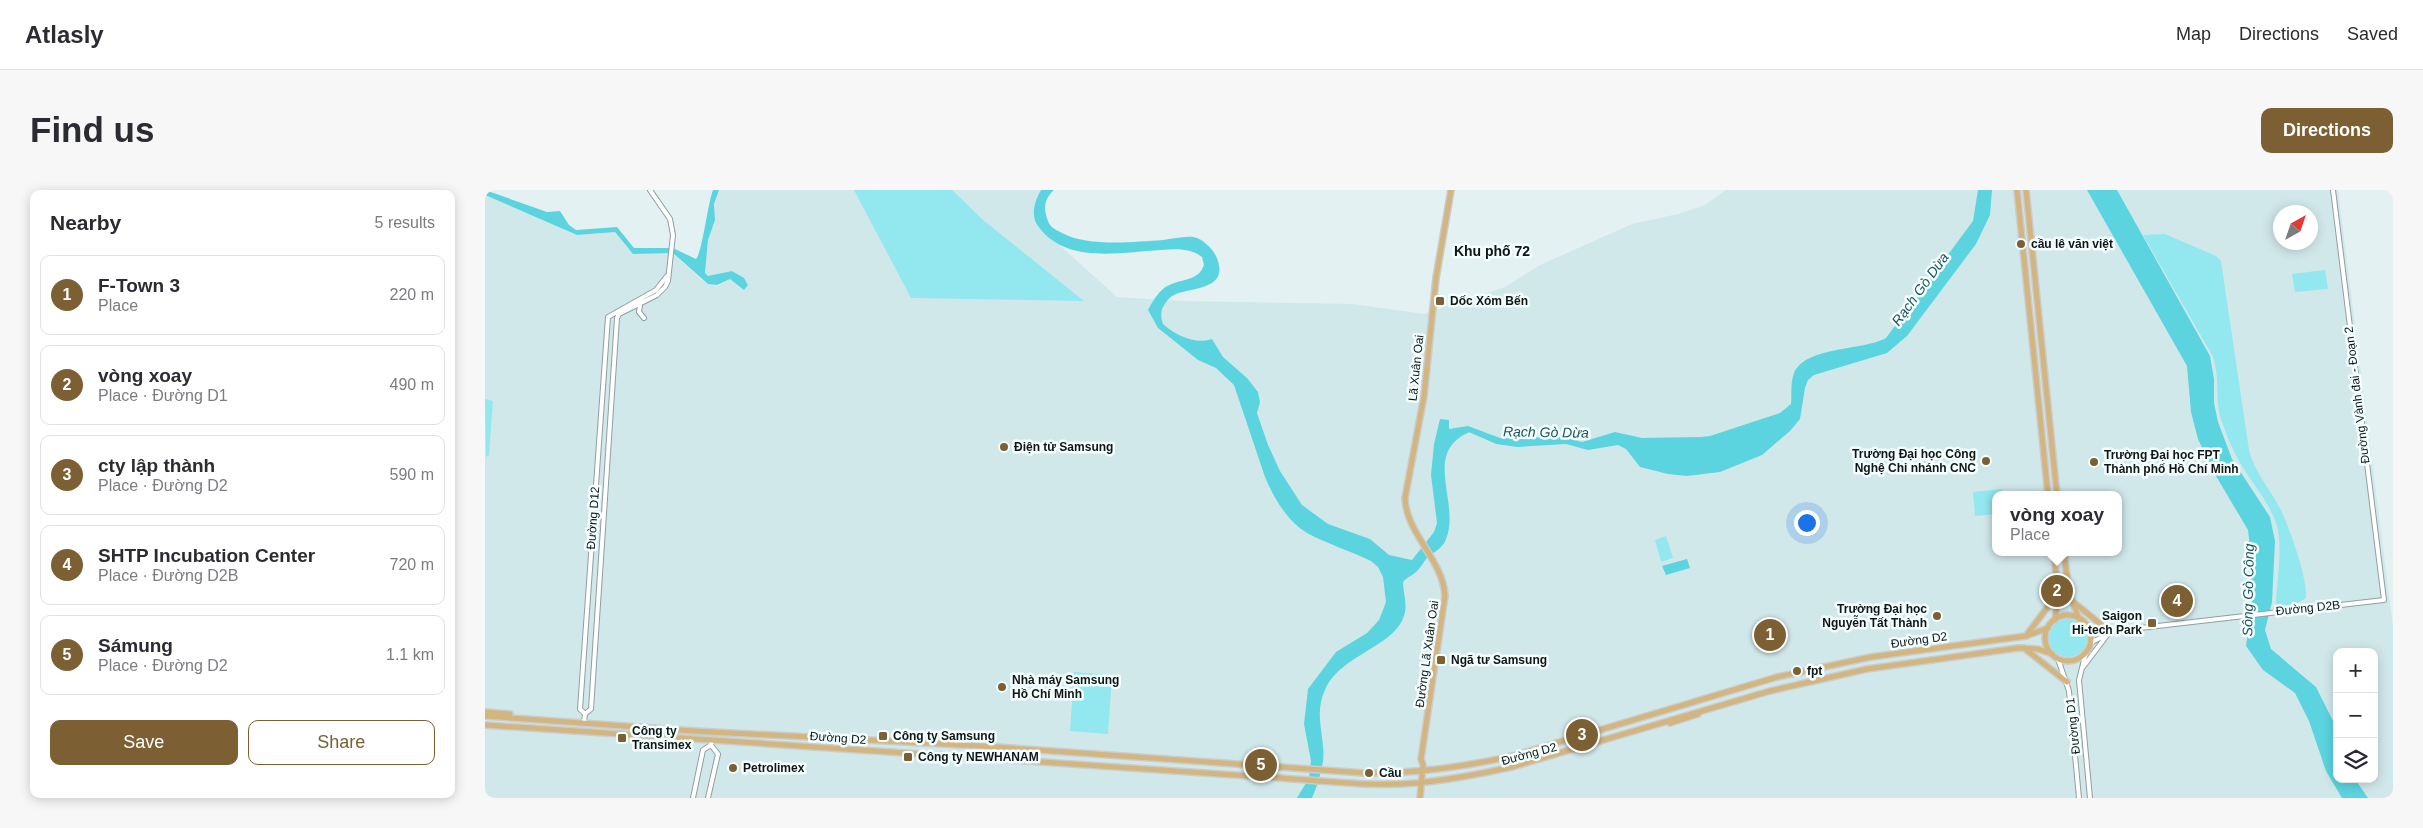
<!DOCTYPE html>
<meta charset="utf-8">
<style>
:root{--surface:#fff;--page:#f7f7f7;--text:#2b2b33;--muted:#7c7c81;--line:#e1e1e2;--accent:#7c6033}
body{margin:0;font-family:Arial,sans-serif;background:var(--page);color:var(--text)}
.controls{position:absolute;right:15px;bottom:15px;display:grid;overflow:hidden;border-radius:10px;box-shadow:0 2px 12px #0003}
.controls button{width:45px;height:45px;display:grid;place-items:center;padding:0;border:0;border-bottom:1px solid var(--line);background:var(--surface);color:var(--text);font:25px sans-serif}
.compass{position:absolute;left:1788px;top:15px;width:45px;height:45px;border-radius:50%;background:var(--surface);box-shadow:0 2px 12px #0003;rotate:40deg}
.you{position:absolute;left:1321px;top:332px;width:18px;height:18px;margin:-12px;border:4px solid #fff;border-radius:50%;background:#1a73e8;box-shadow:0 0 0 8px #1a73e833}
.badge{display:grid;place-items:center;width:32px;height:32px;border-radius:50%;background:var(--accent);color:#fff;font-size:16px;font-weight:700}
.pin{position:absolute;translate:-50% -50%;border:2px solid #fff;box-shadow:0 1px 5px #0006}
.popup{position:absolute;left:1507px;top:301px;width:130px;height:65px;box-sizing:border-box;display:grid;place-content:center;border-radius:10px;background:var(--surface);filter:drop-shadow(0 1px 4px #0005);font-size:16px;white-space:nowrap;color:var(--muted)}
.popup b{font-size:19px;color:var(--text)}
.popup::after{content:'';position:absolute;left:50%;top:100%;margin-left:-10px;border:10px solid transparent;border-top-color:var(--surface)}
.list{margin:0;padding:0;list-style:none}
h2{display:flex;justify-content:space-between;align-items:center;height:65px;margin:0;padding:0 20px;font-size:21px}
h2 small{font-size:16px;font-weight:400;color:var(--muted)}
.list li{display:grid;grid-template-columns:32px 1fr auto;gap:15px;align-items:center;box-sizing:border-box;height:80px;margin:0 10px 10px;padding:0 10px;border:1px solid var(--line);border-radius:10px}
.list b{display:block;font-size:19px;white-space:nowrap}
.list p{margin:0;font-size:16px;white-space:nowrap;color:var(--muted)}
.list em{font-size:16px;font-style:normal;color:var(--muted)}
.actions{display:flex;gap:10px;padding:15px 20px}
.actions a{flex:1;padding:11px 0;border:1px solid var(--accent);border-radius:10px;text-align:center;font-size:18px;color:var(--accent)}
.actions .main{background:var(--accent);color:#fff}
.icon{flex:none;width:28px;height:28px;fill:none;stroke:currentColor;stroke-width:2;stroke-linecap:round;stroke-linejoin:round}
.map{position:relative;flex:none;width:1908px;height:608px;overflow:hidden;border-radius:10px}
header{display:flex;align-items:center;gap:30px;box-sizing:border-box;height:70px;padding:0 25px;background:var(--surface);border-bottom:1px solid var(--line)}
header strong{font-size:24px}
nav{display:flex;gap:28px;margin-inline-start:auto;font-size:18px}
.intro{display:flex;align-items:center;justify-content:space-between;box-sizing:border-box;height:120px;padding:0 30px}
h1{margin:0;font-size:35px}
.button{padding:12px 22px;border-radius:10px;background:var(--accent);color:#fff;font-size:18px;font-weight:700}
main{display:flex;gap:30px;padding:0 30px}
aside{flex:1;background:var(--surface);border-radius:10px;box-shadow:0 2px 12px #0003}
.map>svg:first-child{display:block}
</style>
<header>
<strong>Atlasly</strong>
<nav><a>Map</a><a>Directions</a><a>Saved</a></nav>
</header>
<div class="intro"><h1>Find us</h1><a class="button">Directions</a></div>
<main>
<aside>
<h2>Nearby<small>5 results</small></h2>
<ul class="list">
<li><span class="badge">1</span><div><b>F-Town 3</b><p>Place</p></div><em>220 m</em></li>
<li><span class="badge">2</span><div><b>vòng xoay</b><p>Place · Đường D1</p></div><em>490 m</em></li>
<li><span class="badge">3</span><div><b>cty lập thành</b><p>Place · Đường D2</p></div><em>590 m</em></li>
<li><span class="badge">4</span><div><b>SHTP Incubation Center</b><p>Place · Đường D2B</p></div><em>720 m</em></li>
<li><span class="badge">5</span><div><b>Sámung</b><p>Place · Đường D2</p></div><em>1.1 km</em></li>
</ul>
<div class="actions"><a class="main">Save</a><a>Share</a></div>
</aside>
<div class="map">
<svg width="1908" height="608" viewBox="0 0 1908 608">
<rect width="100%" height="100%" fill="#e4f1f2"/>
<path fill="#d1e8ea" fill-rule="evenodd" d="M234 0H556L553 5 549 25 551 34 632 107 696 111 868 114 939 124 1020 97 1055 75 1147 34 1193 24 1220 15 1241 0H1853L1908 437V608H0V5L92 45 130 42 145 61 188 63 217 90 232 96 245 89 263 93 259 88 247 81 228 86H223L220 83 223 50 230 30 229 14ZM1796 22H1826V52H1796ZM1511 305H1633V362H1511ZM1852 462H1889V589H1852Z"/>
<path fill="#93e7ef" d="M369 0H467L498 30 599 111 426 108Z
M1680 44 1731 66 1736 71 1764 260C1769 280 1781 294 1791 311 1802 329 1823 388 1821 408L1811 414 1791 417C1791 393 1799 356 1791 333 1783 310 1766 292 1754 271 1747 259 1742 246 1737 232 1729 211 1736 186 1727 165L1658 45Z
M1840 80 1843 99 1810 102 1807 84Z
M0 209 8 211 4 265 1 267Z
M1517 299 1518 305H1511V324L1490 326 1488 302Z
M1181 346 1188 368 1176 372 1170 350Z
M1564 448a19 19 0 1 1 38 0a19 19 0 1 1-38 0Z
M589 482 627 485 623 544 585 541Z"/>
<path fill="#5cd4df" d="M0 0 62 22 75 21 84 35 91 40 132 37 149 58H188L211 69C217 63 223 12 228 0H234L229 14 230 30 223 50 220 83 223 86 247 81 259 88 263 95 259 100 245 89 232 95 223 94 188 63 148 64 130 42 92 45 0 5Z
M556 0H569C559 9 558 19 563 31 565 37 571 40 577 43 603 57 648 52 678 50 687 49 699 46 708 47 717 48 727 58 731 66 747 101 704 97 689 105 684 107 680 113 677 119 676 124 676 129 678 134 690 145 711 155 727 149L738 167 762 188 773 202 775 212 772 223 783 255 795 281 817 315 843 334 885 349 904 365 927 370 949 342 952 333 946 285 949 254 955 229 964 230V239L983 236 1015 248 1078 247 1097 252 1130 242 1157 248 1215 247 1225 246 1295 223 1306 214C1307 204 1305 194 1309 183 1321 156 1377 161 1401 148L1488 31 1493 0H1507L1505 25 1491 54 1422 146 1402 163 1329 185 1323 190 1320 198 1315 229 1305 241 1277 265 1235 282 1202 286 1183 284 1155 277 1141 259 1133 255 1103 260 1081 254 1032 257 1011 254 985 242C936 262 976 313 961 349 958 358 949 362 942 368 939 371 937 376 933 380 929 385 922 387 918 392 918 402 922 412 920 422 913 457 856 463 840 500 828 526 841 548 838 571 836 583 832 597 827 608H812L824 588 826 571 819 534 823 499 851 462 882 443 894 430 898 420 901 412 898 387 893 377 886 371C866 361 842 354 822 343 802 331 789 308 780 287L749 195 731 178 713 170 673 138 663 120C667 112 672 104 679 98 693 88 713 93 719 75L717 67C705 58 690 59 676 60 635 62 581 75 553 36 545 26 550 10 556 0Z
M1602 0H1632L1725 166 1729 189V213L1733 232 1747 269 1785 327 1790 351 1787 412 1780 440 1786 459 1831 497 1849 533 1852 541V589H1870L1883 608H1857L1841 581 1824 531 1810 503 1778 480 1761 456 1767 415 1764 390 1766 366 1763 340 1728 281 1713 249 1706 222 1702 176Z
M1202 369 1205 378 1181 385 1177 376Z"/>
<g fill="none" stroke-linecap="round" stroke-linejoin="round">
<path stroke="#5cd4df" stroke-width="1" d="M985 242 1006 251"/>
<g stroke="#919e9f" stroke-width="6">
<path id="minor" d="M155 115 154 122 159 128
M1603 438 1629 441 1899 410 1848 0
M1605 453 1621 445
M1601 462 1594 490 1605 608
M1573 469 1584 501 1594 608
M1598 477 1623 444
M100 524 106 519 132 128 134 124 172 105 180 97 183 91 188 45 185 29 165 0
M99 532 100 524 95 519 123 127 171 100 182 86
M208 608 218 560 226 555
M223 608 233 564 226 555 227 550"/>
</g>
<g stroke="#cbcccc" stroke-width="8">
<path id="major" d="M1532 0 1563 305
M1541 0 1572 305
M1569 362 1573 408 1570 430
M1579 362 1584 402 1594 429
M1587 411 1624 441
M1560 448a23 23 0 1 1 46 0a23 23 0 1 1-46 0Z
M1541 446 1570 407
M1539 458 1582 492
M0 522 25 524
M0 526 209 541 497 556 879 583C930 584 978 577 1028 566L1292 487 1386 467 1541 446 1563 438
M1185 533 1213 524
M0 535 796 588C840 591 887 597 931 593 964 590 995 584 1027 577L1285 501 1382 479 1533 458 1553 459 1567 464
M935 608 938 575 936 569 960 406C958 369 921 344 920 308L939 206 951 88 966 0"/>
</g>
<use href="#minor" stroke="#fff" stroke-width="4"/>
<use href="#major" stroke="#d3b580" stroke-width="5"/>
</g>
<g fill="#7c6033" stroke="#f3feff" stroke-width="2">
<circle cx="1536" cy="54" r="5"/>
<rect x="950" y="106" width="10" height="10" rx="2.5"/>
<circle cx="519" cy="257" r="5"/>
<circle cx="1501" cy="271" r="5"/>
<circle cx="1609" cy="272" r="5"/>
<circle cx="1452" cy="426" r="5"/>
<rect x="1662" y="428" width="10" height="10" rx="2.5"/>
<rect x="951" y="465" width="10" height="10" rx="2.5"/>
<circle cx="1312" cy="481" r="5"/>
<circle cx="517" cy="497" r="5"/>
<rect x="393" y="541" width="10" height="10" rx="2.5"/>
<rect x="132" y="543" width="10" height="10" rx="2.5"/>
<rect x="418" y="562" width="10" height="10" rx="2.5"/>
<circle cx="248" cy="578" r="5"/>
<circle cx="884" cy="583" r="5"/>
</g>
<g text-anchor="middle" dominant-baseline="central" stroke-width="5" stroke-linejoin="round" paint-order="stroke">
<g font-size="12" font-weight="bold" fill="#111516" stroke="#f3feff" text-anchor="start">
<text x="1546" y="54">cầu lê văn việt</text>
<text x="965" y="111">Dốc Xóm Bến</text>
<text x="529" y="257">Điện tử Samsung</text>
<text x="1491" y="264" text-anchor="end">Trường Đại học Công<tspan x="1491" dy="14">Nghệ Chi nhánh CNC</tspan></text>
<text x="1619" y="265">Trường Đại học FPT<tspan x="1619" dy="14">Thành phố Hồ Chí Minh</tspan></text>
<text x="1442" y="419" text-anchor="end">Trường Đại học<tspan x="1442" dy="14">Nguyễn Tất Thành</tspan></text>
<text x="1657" y="426" text-anchor="end">Saigon<tspan x="1657" dy="14">Hi-tech Park</tspan></text>
<text x="966" y="470">Ngã tư Samsung</text>
<text x="1322" y="481">fpt</text>
<text x="527" y="490">Nhà máy Samsung<tspan x="527" dy="14">Hồ Chí Minh</tspan></text>
<text x="147" y="541">Công ty<tspan x="147" dy="14">Transimex</tspan></text>
<text x="408" y="546">Công ty Samsung</text>
<text x="433" y="567">Công ty NEWHANAM</text>
<text x="258" y="578">Petrolimex</text>
<text x="894" y="583">Cầu</text>
</g>
<g font-size="12" fill="#111516" stroke="#f3feff">
<text transform="translate(931 178) rotate(-84)">Lã Xuân Oai</text>
<text transform="translate(1872 205) rotate(-97)">Đường Vành đai - Đoạn 2</text>
<text transform="translate(108 328) rotate(-86)">Đường D12</text>
<text transform="translate(1823 418) rotate(-6)">Đường D2B</text>
<text transform="translate(1434 450) rotate(-8)">Đường D2</text>
<text transform="translate(942 464) rotate(-82)">Đường Lã Xuân Oai</text>
<text transform="translate(1588 536) rotate(-96)">Đường D1</text>
<text transform="translate(353 548) rotate(4)">Đường D2</text>
<text transform="translate(1044 564) rotate(-15)">Đường D2</text>
</g>
<g font-size="14" font-weight="bold" fill="#111516" stroke="#f3feff">
<text x="1007" y="61">Khu phố 72</text>
</g>
<g font-size="14" font-style="italic" fill="#1f5358" stroke="#f3feff">
<text transform="translate(1435 99) rotate(-54)">Rạch Gò Dừa</text>
<text transform="translate(1061 242) rotate(1)">Rạch Gò Dừa</text>
<text transform="translate(1763 400) rotate(-89)">Sông Gò Công</text>
</g>
</g>
</svg>
<div class="controls">
<button>+</button>
<button>−</button>
<button><svg class="icon" aria-label="layers" viewBox="0 0 24 24"><path d="M12 4l9 5-9 5-9-5zM3 14l9 5 9-5"/></svg></button>
</div>
<svg class="compass" viewBox="-18 -18 36 36"><path d="M0-13l5 13h-10z" fill="#e53935"/><path d="M0 13l5-13h-10z" fill="#7c7c81"/></svg>
<div class="you"></div>
<div class="pin badge" style="left:1285px;top:445px">1</div>
<div class="pin badge" style="left:1572px;top:401px">2</div>
<div class="popup"><b>vòng xoay</b>Place</div>
<div class="pin badge" style="left:1097px;top:545px">3</div>
<div class="pin badge" style="left:1692px;top:411px">4</div>
<div class="pin badge" style="left:776px;top:575px">5</div>
</div>
</main>
